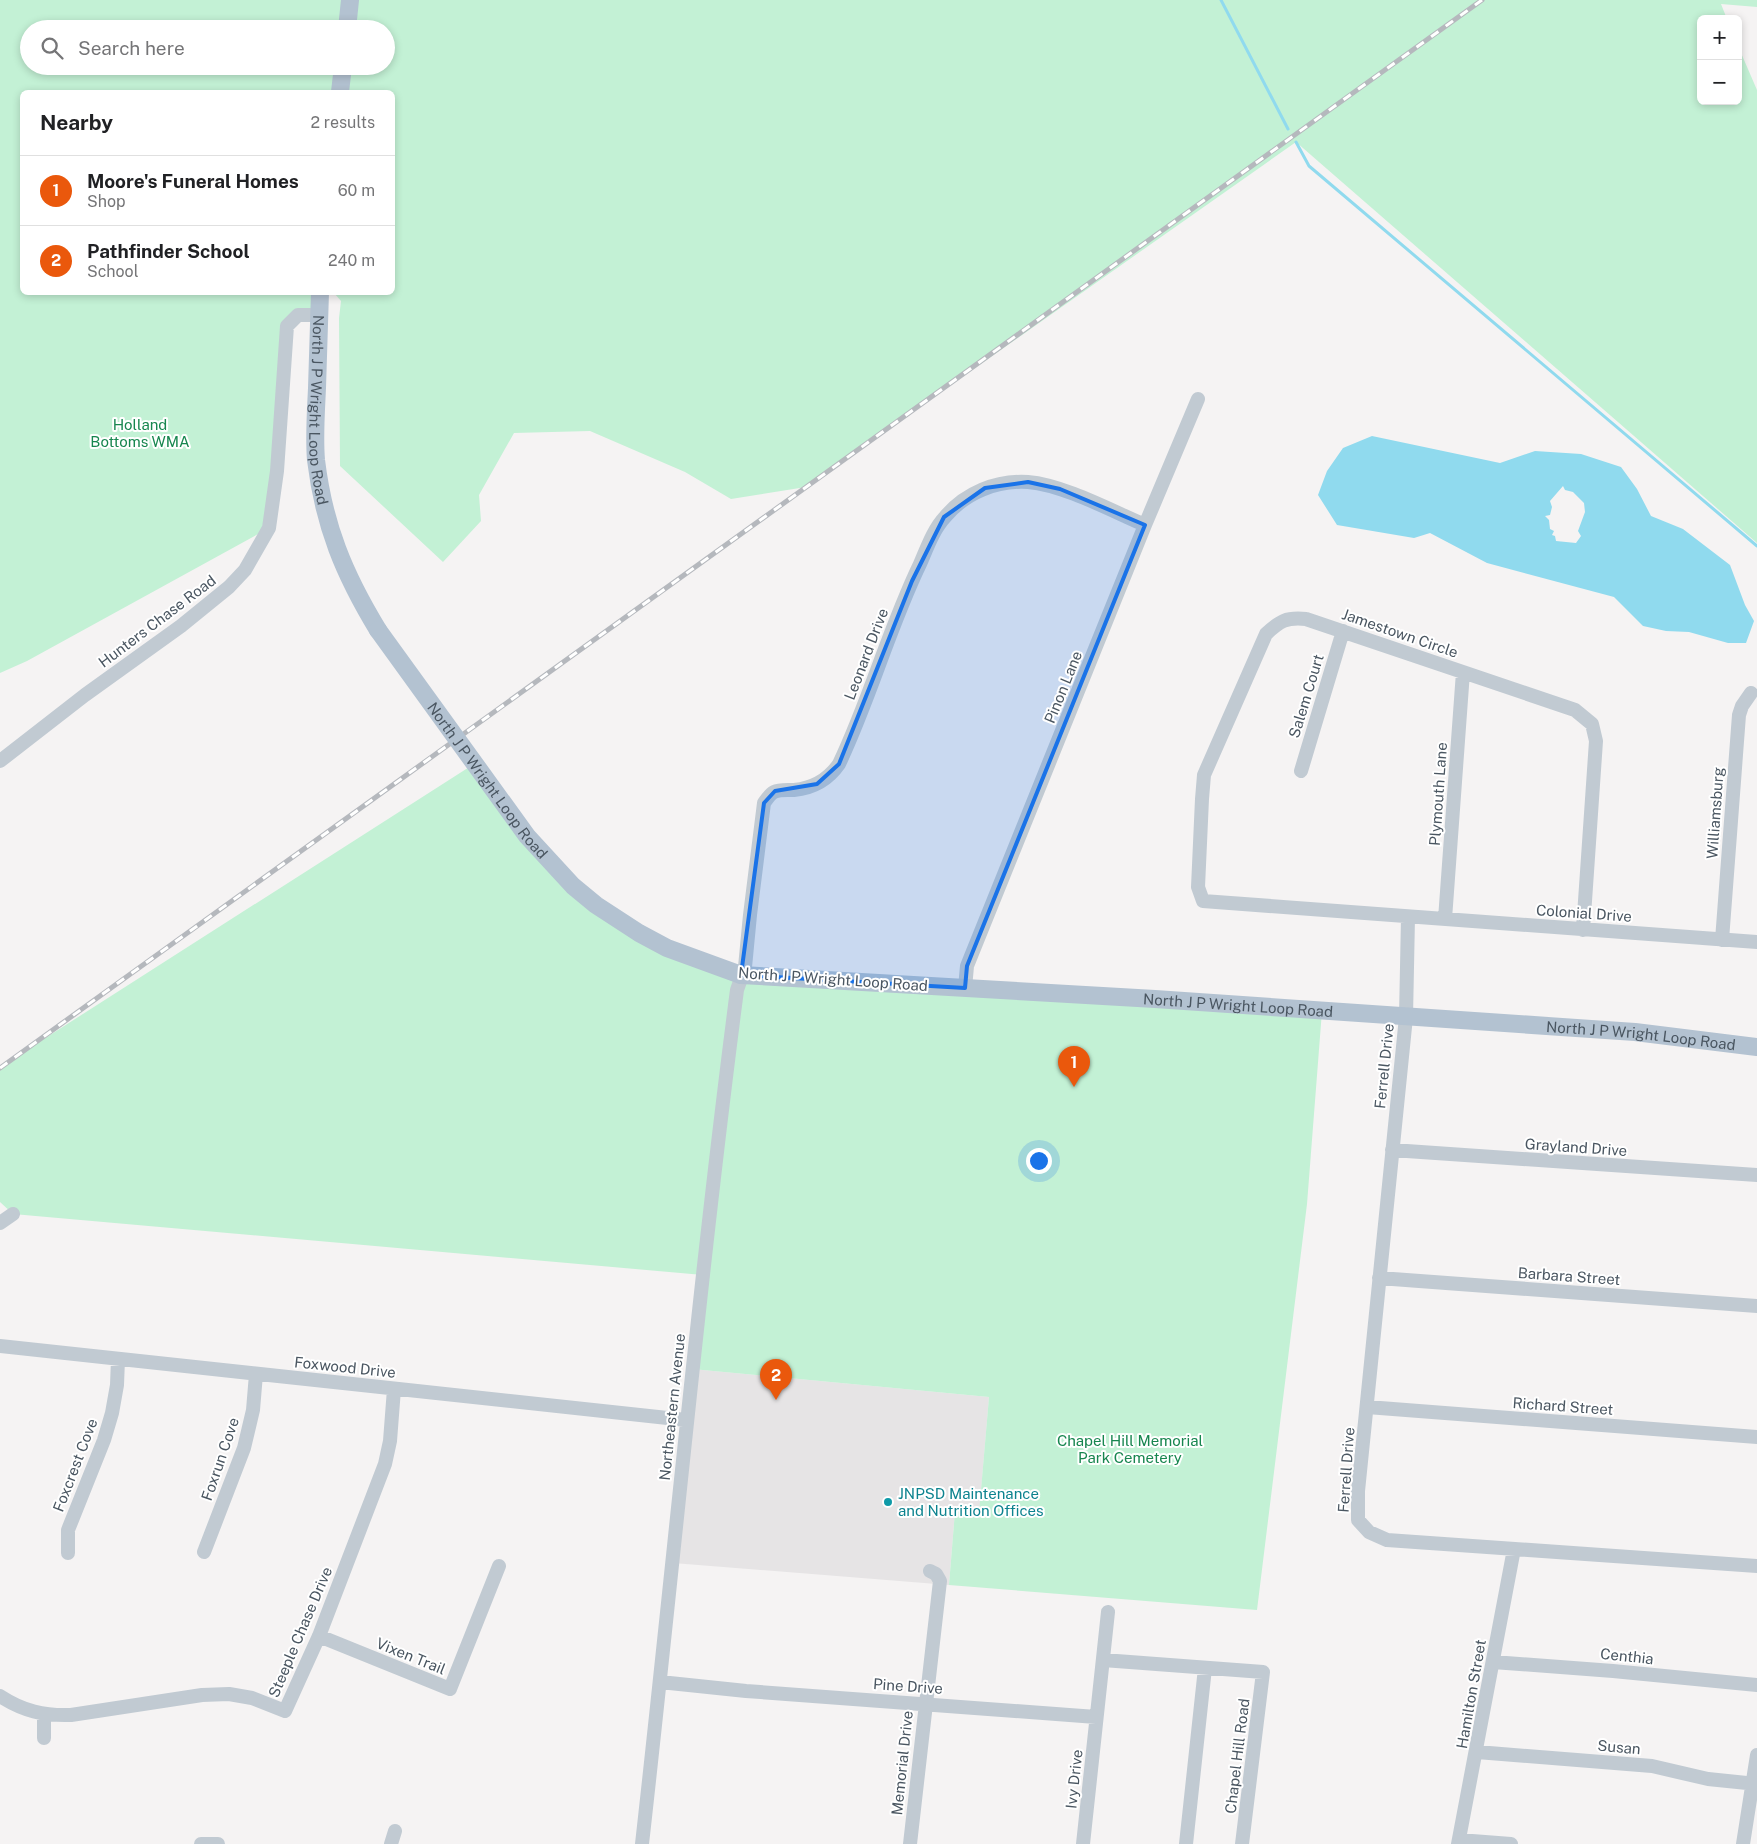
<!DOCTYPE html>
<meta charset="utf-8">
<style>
:root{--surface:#fff;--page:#f6f6f6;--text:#202124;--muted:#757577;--line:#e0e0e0;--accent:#ea580c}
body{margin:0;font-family:"Public Sans",sans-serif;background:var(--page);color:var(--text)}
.controls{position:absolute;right:15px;top:15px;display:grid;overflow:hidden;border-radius:8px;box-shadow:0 2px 8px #0003}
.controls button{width:45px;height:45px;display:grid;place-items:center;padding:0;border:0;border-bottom:1px solid var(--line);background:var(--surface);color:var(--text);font:25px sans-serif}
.you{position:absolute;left:1038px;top:1160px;width:18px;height:18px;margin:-12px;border:4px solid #fff;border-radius:50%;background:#1a73e8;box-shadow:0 0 0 8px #1a73e833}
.badge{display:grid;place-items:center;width:32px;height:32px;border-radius:50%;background:var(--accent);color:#fff;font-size:16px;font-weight:700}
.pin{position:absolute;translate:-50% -41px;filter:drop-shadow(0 1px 2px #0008)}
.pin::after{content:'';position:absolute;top:26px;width:18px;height:15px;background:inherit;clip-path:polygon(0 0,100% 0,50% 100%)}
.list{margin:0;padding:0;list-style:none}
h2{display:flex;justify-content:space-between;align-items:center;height:65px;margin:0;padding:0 20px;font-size:21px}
h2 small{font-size:16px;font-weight:400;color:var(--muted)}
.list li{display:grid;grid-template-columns:32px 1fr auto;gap:15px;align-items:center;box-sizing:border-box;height:70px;padding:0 20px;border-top:1px solid var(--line)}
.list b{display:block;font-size:19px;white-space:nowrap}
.list p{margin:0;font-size:16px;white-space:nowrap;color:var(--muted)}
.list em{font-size:16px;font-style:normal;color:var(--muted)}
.icon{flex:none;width:28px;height:28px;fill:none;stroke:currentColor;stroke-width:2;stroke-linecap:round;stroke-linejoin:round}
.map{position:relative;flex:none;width:1757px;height:1844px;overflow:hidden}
.search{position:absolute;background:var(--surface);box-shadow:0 2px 8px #0003;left:20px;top:20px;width:375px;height:55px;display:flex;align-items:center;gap:12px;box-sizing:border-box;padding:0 18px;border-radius:28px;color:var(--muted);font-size:19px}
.panel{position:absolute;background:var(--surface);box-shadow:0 2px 8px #0003;left:20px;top:90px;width:375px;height:205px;border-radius:8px}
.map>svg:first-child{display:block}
</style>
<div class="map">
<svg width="1757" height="1844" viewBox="0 0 1757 1844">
<rect width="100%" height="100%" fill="#f5f3f3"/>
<path fill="#e6e4e5" d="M692 1369 989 1397 979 1514 955 1511 949 1585 673 1563Z"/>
<path fill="#c3f1d5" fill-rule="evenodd" d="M0 0H1757V7L1721 4 1727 19H1701V101H1738V46L1757 90V543L1296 142 806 487 731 499 685 472 590 431 514 433 479 495 481 521 443 562 340 466 339 318 341 301 334 293 392 292V92H22V292L317 293V313L287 326 269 528 27 661 0 673ZM29 29H386V66H29Z
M474 764 596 905 719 966 1322 1011 1307 1204 1257 1610 949 1585 955 1511 979 1513 989 1397 692 1369 703 1275 13 1214 0 1202V1067Z"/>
<path fill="#90daee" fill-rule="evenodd" d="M1372 436 1500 463 1535 451 1581 454 1621 467 1637 489 1651 516 1683 529 1730 565 1745 605 1754 621 1746 643H1728L1689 632 1666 631 1643 626 1614 597 1487 563 1430 533 1414 538 1337 525 1318 495 1327 471 1343 448ZM1563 486 1565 490 1573 492 1584 503 1585 512 1578 531 1581 536 1576 543 1556 541 1555 536 1552 535 1554 531 1550 529 1549 520 1545 516 1550 515 1552 507 1550 501Z"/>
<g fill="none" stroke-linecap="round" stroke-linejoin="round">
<path stroke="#90daee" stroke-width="3" d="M1221 0 1288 129
M1296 142 1309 166 1757 546"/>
<path stroke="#c1cad2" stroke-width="14" d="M0 761 85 695 181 626 229 587 245 570 269 528 277 471 287 326 298 315H320
M1301 771 1343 631
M1408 917 1406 1017 1358 1491V1520L1369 1532 1387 1540 1757 1566
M1445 919 1463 672
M1583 930 1596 741 1592 724 1575 710 1306 619C1286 617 1280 621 1266 634L1204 775 1202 799 1198 887 1203 901 1757 942
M1722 940 1739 715 1742 706 1751 693
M965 988 967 966 1145 525 1198 399
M1392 1150 1757 1175
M0 1223 13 1214
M1379 1278 1757 1306
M0 1346 686 1420
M1367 1407 1757 1437
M204 1552 244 1448 253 1410 256 1374
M68 1553V1530L104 1440 112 1413 117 1385 118 1359
M319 1636 450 1689 499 1566
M1103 1660 1263 1672 1242 1844
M1493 1662 1613 1671 1757 1685
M660 1682 746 1691 1096 1717
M0 1696C23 1711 44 1716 71 1715L202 1695 229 1694 252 1698 285 1711 319 1636 385 1464 390 1441 394 1389
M44 1738V1715
M1477 1752 1652 1766 1708 1779 1757 1784
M1459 1840 1511 1844
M201 1844H218
M391 1844 395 1831
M642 1844C674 1559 700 1274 737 990L745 967 750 915 764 803C767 799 770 794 774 792 780 789 788 790 794 790 814 788 828 780 839 764 870 699 889 628 920 564 927 548 933 530 945 517 965 493 996 480 1028 482 1064 485 1112 511 1145 525
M910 1844 940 1581 936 1574 930 1571
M1083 1844 1108 1612
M1186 1844 1205 1668
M1458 1844 1514 1549
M1743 1844 1757 1755"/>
<g stroke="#b3c2d1" stroke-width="18">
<path d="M347 29 350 0"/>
<path d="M340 92 343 66"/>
<path id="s1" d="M320 292C319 324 318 356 317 388 316 411 314 436 316 460 324 526 344 574 378 630"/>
<path id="s2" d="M741 975 1155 999 1635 1032 1757 1047"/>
</g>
<g stroke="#b5b8bd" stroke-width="5">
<path id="rail" d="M0 1068 1482 0"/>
</g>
<use href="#rail" stroke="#fff" stroke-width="3" stroke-dasharray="9" stroke-linecap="butt"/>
<path stroke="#b3c2d1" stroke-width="18" id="s3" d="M378 630 527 836 573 886 596 905 639 933 667 948 741 975"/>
</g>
<path fill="#1a73e8" fill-opacity="0.2" stroke="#1a73e8" stroke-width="4" stroke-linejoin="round" d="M1028 482 1060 489 1145 525 967 966 965 988 741 975 764 803 775 791 817 784 839 764 912 581 944 517 985 488Z"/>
<circle fill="#0f9aa8" stroke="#fff" stroke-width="2" cx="888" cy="1502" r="5"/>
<g text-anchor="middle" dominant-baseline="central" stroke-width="4" stroke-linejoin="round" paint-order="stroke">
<g font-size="15" fill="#4a5661" stroke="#fff">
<text stroke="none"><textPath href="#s1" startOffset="118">North J P Wright Loop Road</textPath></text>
<text transform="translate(157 621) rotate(-37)">Hunters Chase Road</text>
<text transform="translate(1400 633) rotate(19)">Jamestown Circle</text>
<text transform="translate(866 654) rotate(-69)">Leonard Drive</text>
<text transform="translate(1063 687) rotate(-68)">Pinon Lane</text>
<text transform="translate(1306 696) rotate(-73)">Salem Court</text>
<text stroke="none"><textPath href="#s3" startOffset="186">North J P Wright Loop Road</textPath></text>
<text transform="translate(1438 794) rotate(-86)">Plymouth Lane</text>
<text transform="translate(1715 813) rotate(-86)">Williamsburg</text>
<text transform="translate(1584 913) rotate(4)">Colonial Drive</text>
<text transform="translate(833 979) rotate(4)">North J P Wright Loop Road</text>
<text stroke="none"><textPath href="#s2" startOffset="498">North J P Wright Loop Road</textPath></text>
<text stroke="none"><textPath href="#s2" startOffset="902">North J P Wright Loop Road</textPath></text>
<text transform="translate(1384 1066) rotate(-84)">Ferrell Drive</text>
<text transform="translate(1576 1147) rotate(4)">Grayland Drive</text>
<text transform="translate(1569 1276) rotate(4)">Barbara Street</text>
<text transform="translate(345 1367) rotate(6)">Foxwood Drive</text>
<text transform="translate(1563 1406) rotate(4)">Richard Street</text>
<text transform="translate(672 1407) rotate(-84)">Northeastern Avenue</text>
<text transform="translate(220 1459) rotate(-71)">Foxrun Cove</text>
<text transform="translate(75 1465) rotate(-69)">Foxcrest Cove</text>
<text transform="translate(1346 1470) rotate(-86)">Ferrell Drive</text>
<text transform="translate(300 1632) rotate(-67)">Steeple Chase Drive</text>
<text transform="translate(411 1656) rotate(22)">Vixen Trail</text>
<text transform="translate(1627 1656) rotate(6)">Centhia</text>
<text transform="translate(908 1686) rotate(4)">Pine Drive</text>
<text transform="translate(1471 1694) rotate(-80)">Hamilton Street</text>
<text transform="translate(1619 1747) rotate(5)">Susan</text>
<text transform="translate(1237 1756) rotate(-83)">Chapel Hill Road</text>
<text transform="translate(902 1763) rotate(-84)">Memorial Drive</text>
<text transform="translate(1074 1779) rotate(-84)">Ivy Drive</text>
</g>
<g font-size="15" fill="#17864f" stroke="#fff">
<text x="140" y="424">Holland<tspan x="140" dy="17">Bottoms WMA</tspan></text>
<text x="1130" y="1440">Chapel Hill Memorial<tspan x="1130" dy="17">Park Cemetery</tspan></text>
</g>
<g font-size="15" fill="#0d838f" stroke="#fff" text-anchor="start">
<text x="898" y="1493">JNPSD Maintenance<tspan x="898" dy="17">and Nutrition Offices</tspan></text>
</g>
</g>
</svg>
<div class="controls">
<button>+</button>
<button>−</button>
</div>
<div class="you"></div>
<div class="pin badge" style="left:1074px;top:1087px">1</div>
<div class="pin badge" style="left:776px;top:1400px">2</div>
<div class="search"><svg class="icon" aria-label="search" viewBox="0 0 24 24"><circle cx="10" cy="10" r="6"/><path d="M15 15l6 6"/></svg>Search here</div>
<section class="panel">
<h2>Nearby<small>2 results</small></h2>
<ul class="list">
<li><span class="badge">1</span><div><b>Moore's Funeral Homes</b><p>Shop</p></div><em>60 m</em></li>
<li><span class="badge">2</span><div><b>Pathfinder School</b><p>School</p></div><em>240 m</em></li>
</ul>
</section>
</div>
